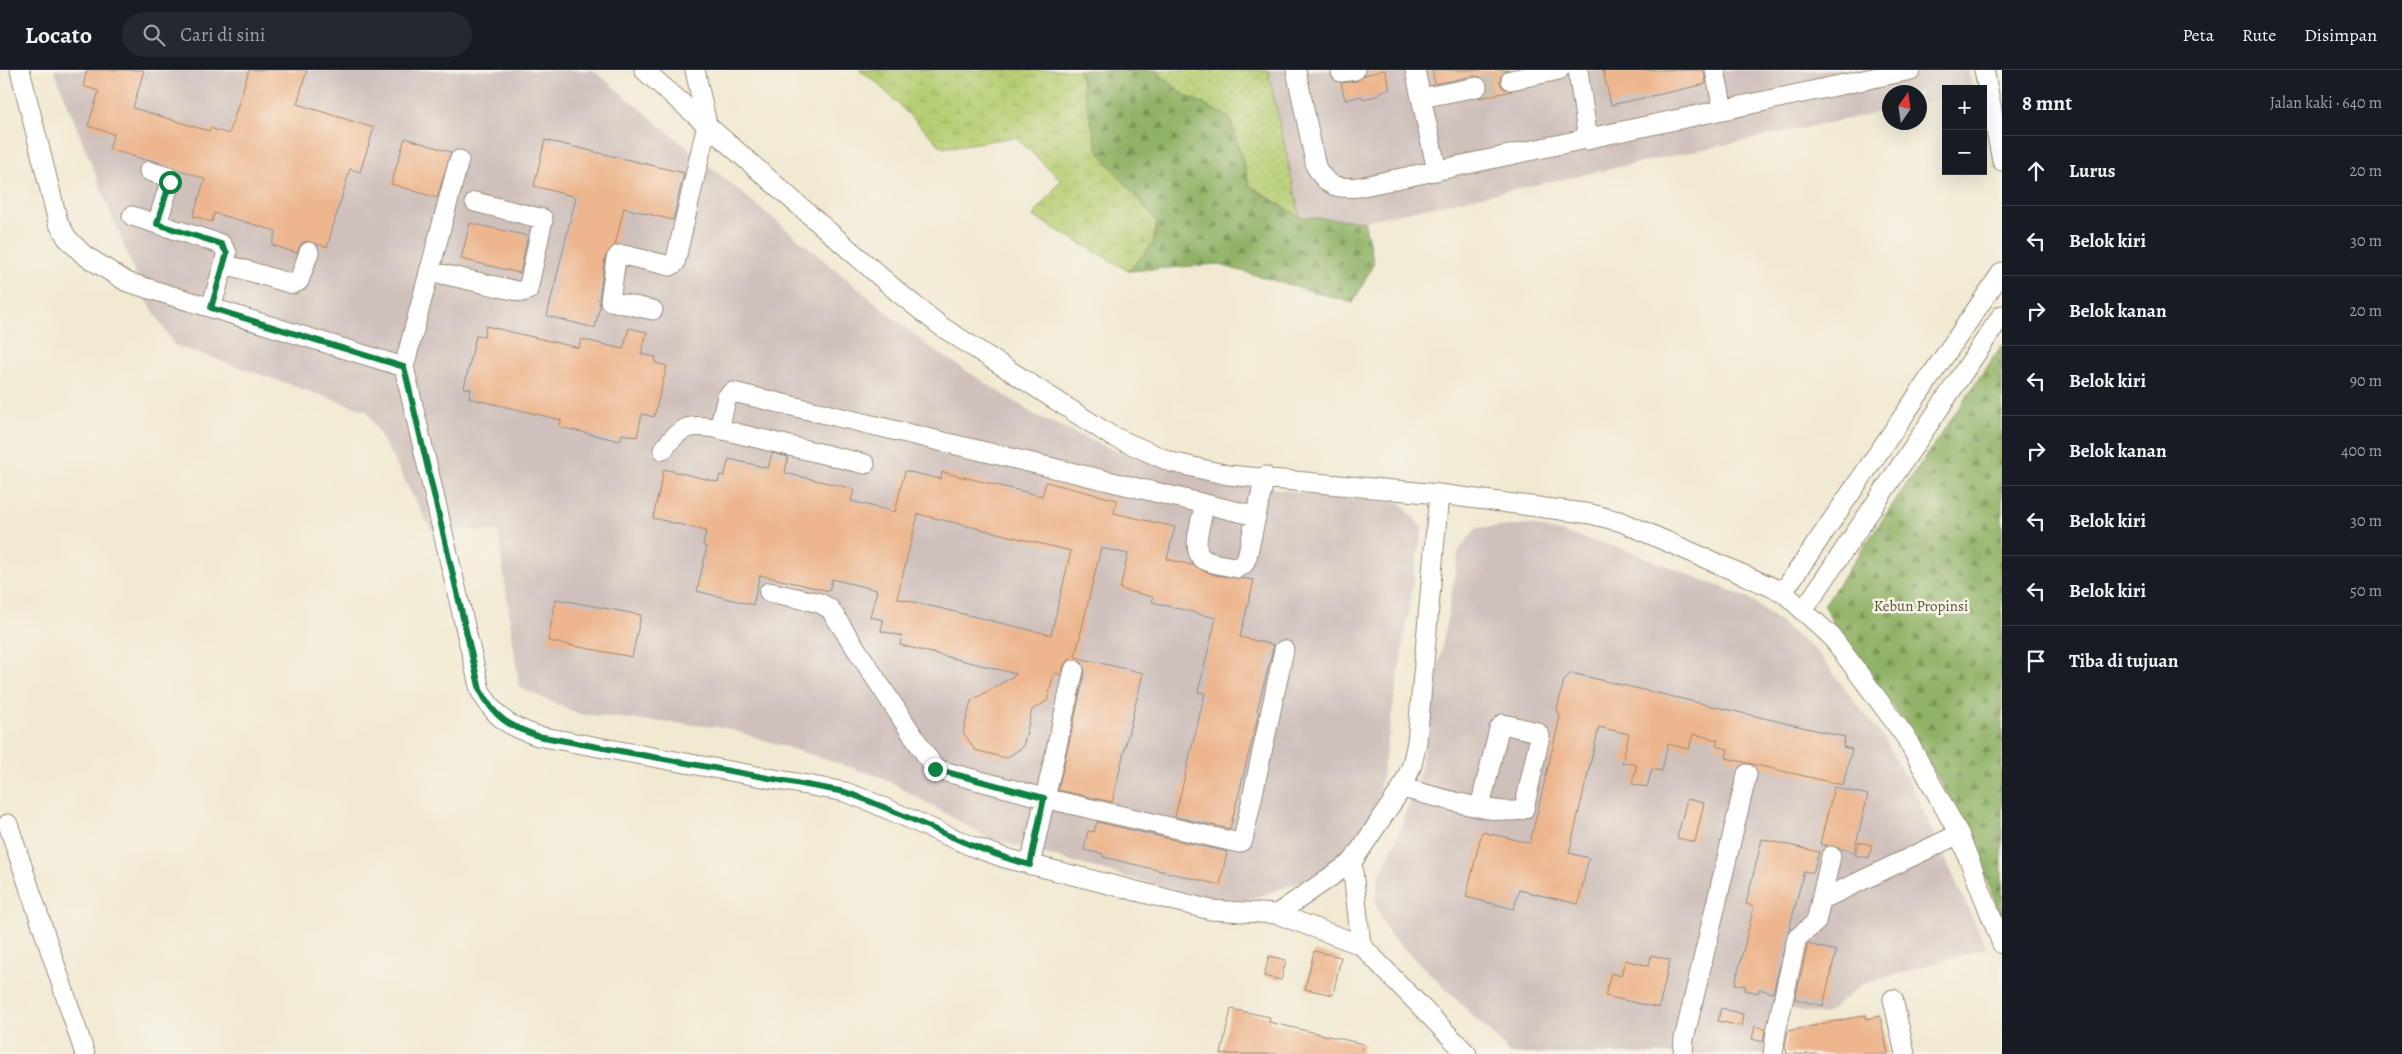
<!DOCTYPE html>
<html lang="id">
<meta charset="utf-8">
<style>
:root{--surface:#171b24;--page:#242831;--text:#f1f3f6;--muted:#9ea1a6;--line:#363941}
body{margin:0;font-family:Alegreya,serif;background:var(--page);color:var(--text)}
.controls{position:absolute;right:15px;top:15px;display:grid;overflow:hidden;border-radius:0px;box-shadow:0 5px 20px #0002}
.controls button{width:45px;height:45px;display:grid;place-items:center;padding:0;border:0;border-bottom:1px solid var(--line);background:var(--surface);color:var(--text);font:25px sans-serif}
.compass{position:absolute;left:1882px;top:15px;width:45px;height:45px;border-radius:50%;background:var(--surface);box-shadow:0 5px 20px #0002;rotate:13deg}
.stop{position:absolute;width:15px;height:15px;margin:-11px;border:4px solid #0b8043;border-radius:50%;background:#fff}
.stop.end{background:#0b8043;border-color:#fff;box-shadow:0 1px 5px #0008}
.list{margin:0;padding:0;list-style:none}
h2{display:flex;justify-content:space-between;align-items:center;height:65px;margin:0;padding:0 20px;font-size:21px}
h2 small{font-size:16px;font-weight:400;color:var(--muted)}
.list li{display:grid;grid-template-columns:32px 1fr auto;gap:15px;align-items:center;box-sizing:border-box;height:70px;padding:0 20px;border-top:1px solid var(--line)}
.list b{display:block;font-size:19px;white-space:nowrap}
.list em{font-size:16px;font-style:normal;color:var(--muted)}
.icon{flex:none;width:28px;height:28px;fill:none;stroke:currentColor;stroke-width:2;stroke-linecap:round;stroke-linejoin:round}
.map{position:relative;flex:none;width:2002px;height:984px;overflow:hidden}
header{display:flex;align-items:center;gap:30px;box-sizing:border-box;height:70px;padding:0 25px;background:var(--surface);border-bottom:1px solid var(--line)}
header strong{font-size:24px}
nav{display:flex;gap:28px;margin-inline-start:auto;font-size:18px}
.search{width:350px;height:45px;background:var(--page);display:flex;align-items:center;gap:12px;box-sizing:border-box;padding:0 18px;border-radius:28px;color:var(--muted);font-size:19px}
main{display:flex}
aside{flex:1;background:var(--surface)}
.map>svg:first-child{display:block}
</style>
<header>
<strong>Locato</strong>
<div class="search"><svg class="icon" aria-label="search" viewBox="0 0 24 24"><circle cx="10" cy="10" r="6"/><path d="M15 15l6 6"/></svg>Cari di sini</div>
<nav><a>Peta</a><a>Rute</a><a>Disimpan</a></nav>
</header>
<main>
<div class="map">
<svg width="2002" height="984" viewBox="0 0 2002 984">
<defs>
<pattern id="green-dots" width="8" height="8" patternUnits="userSpaceOnUse" patternTransform="scale(1.25)"><rect width="8" height="8" fill="#b6cf74"/><path d="M2 2h.1M6 6h.1" fill="none" stroke="#9db264" stroke-width="1.8" stroke-linecap="round"/></pattern>
<pattern id="forest-firs" width="22" height="20" patternUnits="userSpaceOnUse" patternTransform="scale(1.25)"><rect width="22" height="20" fill="#90b266"/><path d="M5 1l3.5 6h-7zM16 11l3.5 6h-7z" fill="#779153"/></pattern>
<pattern id="wetland-marsh" width="20" height="14" patternUnits="userSpaceOnUse" patternTransform="scale(1.25)"><rect width="20" height="14" fill="#b6cf74"/><path d="M1 5h8M5 5V1M11 12h8M15 12V8" fill="none" stroke="#9db264"/></pattern>
</defs>
<rect width="100%" height="100%" fill="#f7f3e8"/>
<filter id="ink" filterUnits="userSpaceOnUse"><feTurbulence type="fractalNoise" baseFrequency=".02" numOctaves="2"/><feDisplacementMap in="SourceGraphic" scale="10" xChannelSelector="R" yChannelSelector="G"/><feConvolveMatrix kernelMatrix="1 2 1 2 8 2 1 2 1" color-interpolation-filters="sRGB"/></filter>
<filter id="wash" filterUnits="userSpaceOnUse"><feTurbulence type="fractalNoise" baseFrequency=".0096" numOctaves="4" result="noise"/><feDisplacementMap in="SourceGraphic" scale="20" xChannelSelector="R" yChannelSelector="G"/><feGaussianBlur stdDeviation="1.12" result="paint"/><feColorMatrix in="noise" values="0 0 0 0 0 0 0 0 0 0 0 0 0 0 0 0 0 1.4 0 .05"/><feComposite in="paint" operator="in"/></filter>
<g filter="url(#wash)">
<rect width="100%" height="100%" fill="#f1e9d2"/>
<path fill="#cfc0bb" d="M54 0H593L928 276 1035 345 1118 382 1206 407 1307 424 1401 433 1422 458 1373 761 1346 795 1249 830 1217 832 991 769 881 707 726 658 578 644 519 617 498 461H432L367 341 174 275 144 226Z
M1268 0H1968L1972 19H1946V29L1920 34V22H1890L1889 40 1364 151 1300 147Z
M1532 455 1621 478 1749 528 1816 581 1885 670 1918 729 1986 878 1863 914 1824 945 1782 937 1772 984H1509L1503 975 1389 864 1375 833 1379 806 1395 773 1420 703 1459 480 1477 458Z"/>
<path fill="url(#green-dots)" stroke="#787c49" d="M1155 0H1268L1300 147 1250 116 1230 48 1181 23Z"/>
<path fill="url(#forest-firs)" stroke="#666e42" d="M1079 0H1155L1181 23 1230 48 1250 116 1300 147 1364 151 1374 193 1353 233 1217 194 1129 201 1153 173 1157 152 1098 81Z
M2002 275V849L1968 761 1913 664 1836 559 1824 535Z"/>
<path fill="url(#wetland-marsh)" stroke="#787c49" d="M859 0H1079L1098 81 1157 152 1153 173 1129 201 1033 146 1061 110 1015 67 943 78 875 11Z"/>
<g id="blocks">
<path fill="#edb68e" fill-rule="evenodd" d="M87 0H144L133 38 209 61 210 58 229 64 249 0H307L297 34 374 58 360 102 350 99 327 177 306 171 301 174 297 183 272 175 276 161 214 143 212 152 193 146 205 109 152 90H146L109 79 114 64 88 56 99 21 83 16Z
M1385 0 1390 19 1379 22 1380 25 1363 29 1362 26 1345 30 1341 13 1357 11 1365 5Z
M1432 0H1507L1501 6 1500 13 1503 18 1512 21 1479 28 1488 20V14L1481 7 1474 6 1435 14Z
M1603 0H1704L1706 14 1611 35Z
M405 68 451 82 437 128 391 114Z
M545 70 684 103 673 150 624 138 615 175 605 187 599 229 600 236 595 258 547 246 576 127 534 116Z
M470 153 528 166 520 203 461 189Z
M486 256 579 278 581 269 623 279 629 258 647 262 641 284 656 287 655 293 667 296 654 347 642 344 637 367 622 364 620 371 560 357 561 350 469 328 471 319 464 318 476 266 484 267Z
M772 383 788 387 785 403 854 419 851 431 895 442 905 401 941 409 942 402 1042 426 1046 412 1117 430 1114 443 1175 457 1167 489 1195 496 1214 505 1254 510 1240 567 1274 575 1257 641 1259 642 1230 759 1175 747 1205 623 1198 622 1216 548 1152 532 1153 527 1120 519 1128 484 1101 478 1075 587 1143 603 1112 732 1058 720 1085 602 1081 591 1070 589 1065 593 1061 605 1054 603 1047 631 1032 640 1023 677 1006 688 975 680 963 662 971 631 1017 604 900 575 902 566 881 561 883 550 870 547 877 520 832 509 829 521 760 505 753 535 697 521 707 477 703 476 706 461 653 448 664 399 718 412 720 405 724 406 729 389 768 398ZM918 444 1071 481 1051 565 897 528Z
M556 529 641 545 632 587 548 571Z
M1571 603 1845 667 1843 677 1852 679 1843 715 1726 688 1728 679 1716 676 1718 670 1693 664 1689 679 1668 674 1662 701 1652 699 1647 717 1632 714 1637 695 1622 692 1629 664 1599 657 1569 783 1589 788 1578 834 1519 820 1514 839 1466 827 1482 762 1530 773 1560 647 1557 639 1564 610Z
M1834 717 1868 725 1854 782 1820 774Z
M1687 729 1704 733 1695 772 1677 768Z
M1097 752 1227 782 1220 815 1103 787V784L1084 780 1088 761 1094 762Z
M1762 769 1819 782 1813 803 1804 801 1773 923 1759 919 1758 923 1745 920 1746 916 1735 914 1754 836 1746 834Z
M1859 772 1872 775 1869 788 1855 785Z
M1808 874 1836 881 1823 936 1795 929Z
M1314 881 1341 887 1333 925 1305 919Z
M1651 885 1670 890 1659 938 1605 926 1611 903 1621 906 1625 890 1649 896Z
M1269 886 1286 890 1281 910 1264 906Z
M1721 938 1743 944 1741 956 1718 951Z
M1231 939 1270 947 1269 952 1363 974 1361 984H1221Z
M1866 945V949L1880 946 1888 984H1787L1785 977 1788 961Z
M1755 956 1765 959 1763 972 1752 969Z"/>
</g>
</g>
<g filter="url(#ink)">
<use href="#blocks" fill-opacity="0" stroke="#968a78" stroke-width="1"/>
<g fill="none" stroke-linecap="round" stroke-linejoin="round">
<path stroke="#cdc3ae" stroke-width="19" stroke-dasharray="19 9" stroke-linecap="butt" d="M1477 17 1511 10"/>
<g stroke="#968a78" stroke-width="21">
<path id="minor" d="M20 0 58 152 67 168 84 185 127 212 404 297 480 620C495 648 508 656 538 666L845 722 869 731 971 776 1005 788 1211 840 1277 844 1361 875 1467 984
M644 0 899 223 942 257 1110 365 1171 392 1228 405 1439 424 1591 444 1622 452 1783 522 1831 566 1905 666 1959 764 2002 874
M1296 0 1316 97C1327 117 1337 119 1359 117L1911 0
M1415 0 1437 101
M1578 0 1588 70
M1715 0 1723 40
M1984 0 2002 91
M1341 2 1355 0
M1511 10 1559 0
M1421 28 1477 17
M149 101 168 107 170 112 157 154
M132 146 221 174 227 183 211 238
M225 194 292 214 299 211 309 182
M429 201 522 222 528 220 543 149 475 132
M653 240 610 231 616 189 619 185H624L670 196 675 193 707 54 695 0
M404 297 459 90
M719 359 865 394
M663 380C680 356 690 353 719 359L727 327 733 322 1256 446
M1205 434C1202 448 1189 483 1205 490 1214 495 1227 495 1237 498L1244 494 1247 487 1265 406
M769 522 820 533 830 539 935 699 1044 728 1239 773 1243 770 1284 580
M1783 522 2002 202
M1803 541 2002 245
M1402 718C1428 724 1503 748 1524 739L1540 666 1537 662 1503 654 1499 659 1480 737
M8 754 85 984
M1352 792 1361 875
M1030 795 1074 600
M1821 830 1831 786
M1277 844 1352 792 1402 718 1412 695 1417 672 1439 424
M1893 929 1905 984
M1683 984 1684 969 1747 704
M1773 984 1776 962 1797 868 1816 852 1821 830 1959 764"/>
</g>
<use href="#minor" stroke="#fff" stroke-width="19"/>
</g>
</g>
<g fill="none" stroke-linecap="round" stroke-linejoin="round" filter="url(#ink)">
<path stroke="#0b8043" stroke-width="6" d="M170 112 157 154 221 174 227 183 211 238 404 297 480 620C495 648 508 656 538 666L845 722C908 744 965 778 1030 795L1044 728 935 699"/>
</g>
<g text-anchor="middle" dominant-baseline="central" stroke-width="5" stroke-linejoin="round" paint-order="stroke">
<g font-size="15" fill="#5a5334" stroke="#f7f3e8">
<text x="1921" y="536">Kebun Propinsi</text>
</g>
</g>
</svg>
<div class="controls">
<button>+</button>
<button>−</button>
</div>
<svg class="compass" viewBox="-18 -18 36 36"><path d="M0-13l5 13h-10z" fill="#e53935"/><path d="M0 13l5-13h-10z" fill="#9ea1a6"/></svg>
<div class="stop" style="left:170px;top:112px"></div>
<div class="stop end" style="left:935px;top:699px"></div>
</div>
<aside>
<h2>8 mnt<small>Jalan kaki · 640 m</small></h2>
<ul class="list">
<li><svg class="icon" aria-label="ahead" viewBox="0 0 24 24"><path d="M12 20V5M6 11l6-6 6 6"/></svg><div><b>Lurus</b></div><em>20 m</em></li>
<li><svg class="icon" aria-label="left" viewBox="0 0 24 24"><path d="M17 20v-9H6M10 6l-5 5 5 5"/></svg><div><b>Belok kiri</b></div><em>30 m</em></li>
<li><svg class="icon" aria-label="right" viewBox="0 0 24 24"><path d="M7 20v-9h11M14 6l5 5-5 5"/></svg><div><b>Belok kanan</b></div><em>20 m</em></li>
<li><svg class="icon" aria-label="left" viewBox="0 0 24 24"><path d="M17 20v-9H6M10 6l-5 5 5 5"/></svg><div><b>Belok kiri</b></div><em>90 m</em></li>
<li><svg class="icon" aria-label="right" viewBox="0 0 24 24"><path d="M7 20v-9h11M14 6l5 5-5 5"/></svg><div><b>Belok kanan</b></div><em>400 m</em></li>
<li><svg class="icon" aria-label="left" viewBox="0 0 24 24"><path d="M17 20v-9H6M10 6l-5 5 5 5"/></svg><div><b>Belok kiri</b></div><em>30 m</em></li>
<li><svg class="icon" aria-label="left" viewBox="0 0 24 24"><path d="M17 20v-9H6M10 6l-5 5 5 5"/></svg><div><b>Belok kiri</b></div><em>50 m</em></li>
<li><svg class="icon" aria-label="arrive" viewBox="0 0 24 24"><path d="M6 21V4h12l-3 4 3 4H6"/></svg><div><b>Tiba di tujuan</b></div></li>
</ul>
</aside>
</main>
